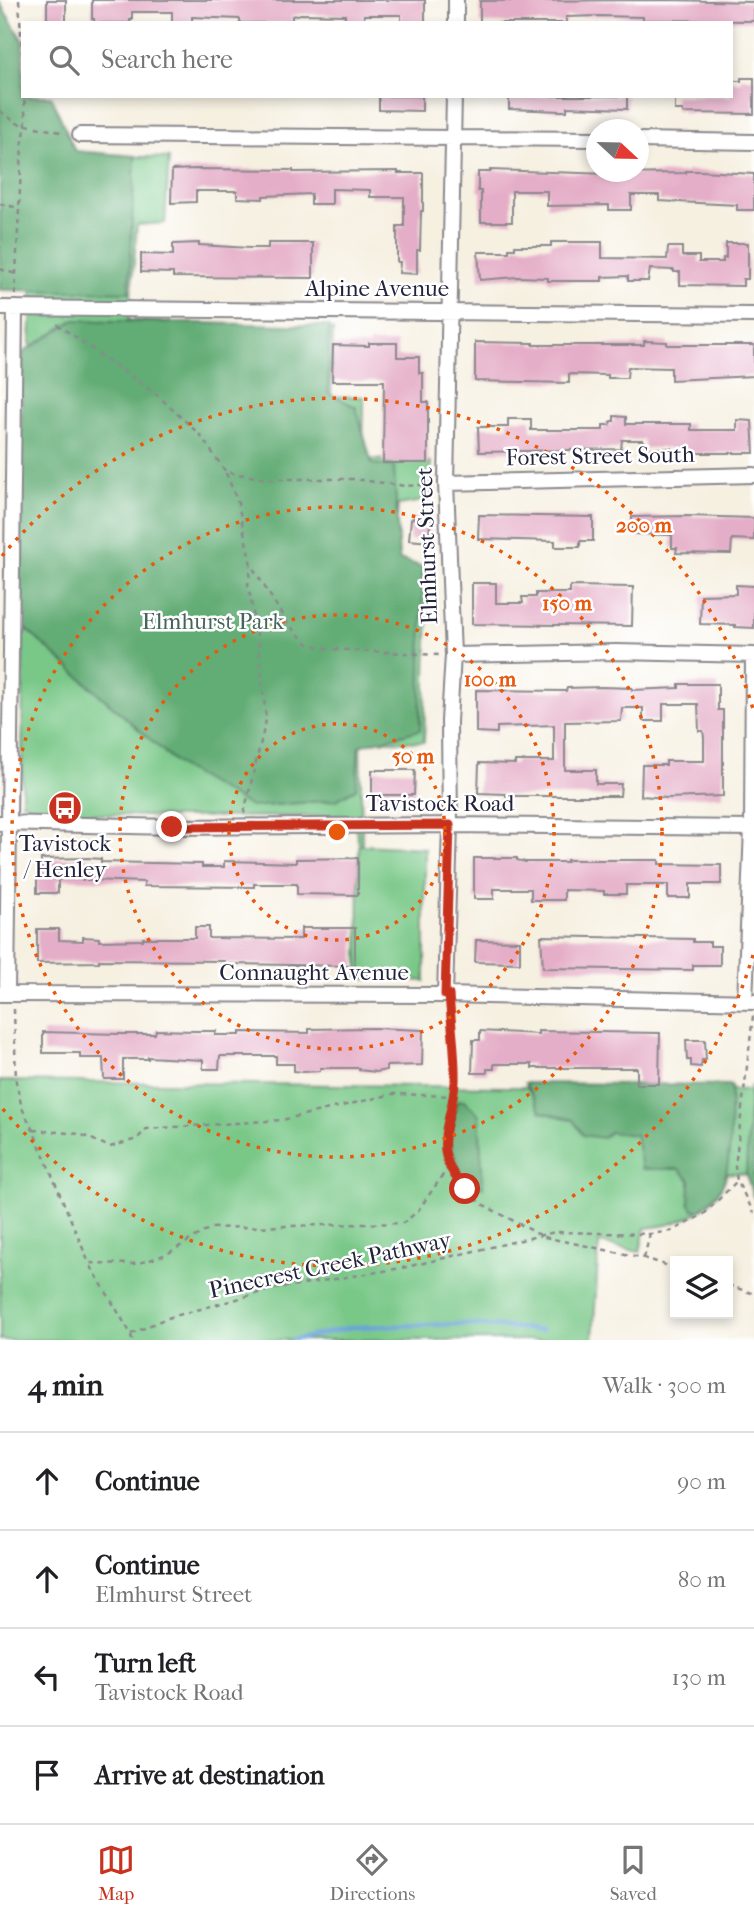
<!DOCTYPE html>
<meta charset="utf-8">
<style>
:root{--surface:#fff;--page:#f6f6f6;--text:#202124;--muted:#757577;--line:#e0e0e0;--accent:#c8321e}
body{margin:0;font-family:"IM FELL French Canon",serif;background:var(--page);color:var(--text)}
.controls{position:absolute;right:21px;bottom:21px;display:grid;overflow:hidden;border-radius:0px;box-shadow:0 4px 10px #0003}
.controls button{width:63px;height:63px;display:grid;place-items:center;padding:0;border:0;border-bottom:2px solid var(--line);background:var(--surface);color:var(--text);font:35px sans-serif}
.compass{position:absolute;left:586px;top:119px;width:63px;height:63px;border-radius:50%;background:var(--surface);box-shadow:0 4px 10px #0003;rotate:112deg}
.stop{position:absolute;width:21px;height:21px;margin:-16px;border:5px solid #c8321e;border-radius:50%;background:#fff}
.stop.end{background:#c8321e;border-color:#fff;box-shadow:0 2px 7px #0008}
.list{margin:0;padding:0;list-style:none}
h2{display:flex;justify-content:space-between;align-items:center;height:91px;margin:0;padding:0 28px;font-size:30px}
h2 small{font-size:23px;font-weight:400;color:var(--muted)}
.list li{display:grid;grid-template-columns:46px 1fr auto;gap:21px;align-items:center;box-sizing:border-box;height:98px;padding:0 28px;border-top:2px solid var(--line)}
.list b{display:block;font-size:26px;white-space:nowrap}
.list p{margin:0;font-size:23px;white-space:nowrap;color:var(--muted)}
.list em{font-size:23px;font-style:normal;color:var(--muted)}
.icon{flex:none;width:38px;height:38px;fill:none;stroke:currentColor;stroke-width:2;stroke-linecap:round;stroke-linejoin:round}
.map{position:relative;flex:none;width:754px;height:1340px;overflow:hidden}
.search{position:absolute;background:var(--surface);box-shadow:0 4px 10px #0003;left:21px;right:21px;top:21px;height:77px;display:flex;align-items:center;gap:18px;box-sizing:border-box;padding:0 24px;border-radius:0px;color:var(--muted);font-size:26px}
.sheet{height:483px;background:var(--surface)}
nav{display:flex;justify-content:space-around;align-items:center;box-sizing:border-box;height:98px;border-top:2px solid var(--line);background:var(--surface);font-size:19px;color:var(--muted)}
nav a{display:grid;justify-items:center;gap:4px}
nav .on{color:var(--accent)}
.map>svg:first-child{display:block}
</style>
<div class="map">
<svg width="754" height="1340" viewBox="0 0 754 1340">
<rect width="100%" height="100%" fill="#fff"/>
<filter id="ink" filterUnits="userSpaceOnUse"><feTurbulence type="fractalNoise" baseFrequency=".0143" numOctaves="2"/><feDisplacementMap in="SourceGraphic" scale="14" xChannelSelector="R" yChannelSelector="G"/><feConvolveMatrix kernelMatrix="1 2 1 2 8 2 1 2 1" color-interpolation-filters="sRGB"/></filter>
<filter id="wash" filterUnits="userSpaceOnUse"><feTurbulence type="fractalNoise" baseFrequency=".00686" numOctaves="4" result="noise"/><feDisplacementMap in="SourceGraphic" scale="28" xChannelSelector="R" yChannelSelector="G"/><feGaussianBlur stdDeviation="1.57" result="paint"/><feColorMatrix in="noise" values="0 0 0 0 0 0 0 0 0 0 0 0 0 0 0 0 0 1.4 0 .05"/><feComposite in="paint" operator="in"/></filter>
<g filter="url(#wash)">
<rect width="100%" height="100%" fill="#f6f0e1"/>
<path fill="#79c888" stroke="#4e7562" stroke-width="2" d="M38 153 169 158 165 223 137 225 129 320 333 330 331 396 364 397 363 459 431 462 430 500 398 505 394 567 429 573 424 742 360 740 362 845 425 848V981L358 978 359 844 353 816 172 817 40 812 22 802 24 491Z
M0 1081 754 1090V1198L746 1174 727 1173C716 1210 680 1226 645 1228L640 1252 599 1243 593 1340H0Z"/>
<path fill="#62ac74" stroke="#426758" stroke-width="2" d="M0 3 23 41V96H51L75 151 135 156 129 292 0 290Z
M74 320 329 326 328 393 356 407 372 464 394 466 399 559 423 567 420 730 359 746 356 789 336 800 251 807 181 767 19 623 22 353Z
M525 1083 731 1085C730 1110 732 1166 722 1186 717 1197 708 1204 699 1211L693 1209 689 1203 690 1180 679 1169H642L636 1135 610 1132 603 1138 583 1135 573 1120 541 1112Z
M750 1086H754V1198L746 1174Z
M464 1100 479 1115 483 1187 459 1171 450 1139 457 1101Z"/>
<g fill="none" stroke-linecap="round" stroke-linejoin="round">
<path stroke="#67a1d7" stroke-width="4.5" d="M293 1340 353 1327 465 1324 542 1330"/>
</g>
<g id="blocks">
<path fill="#e5aec8" d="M47 0H66V23H47Z
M92 0H425V23H401V15H364V23H345V15L301 14 292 16V23H240V19L192 17V23H172V12H132V20H130V23H94V19H92Z
M666 0 754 2V21L643 20V17L599 16 566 17V23H480V1Z
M741 78H754V114L683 113V110H675V96H731V81H741Z
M379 96H422V111L379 110Z
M509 96H627V109L567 107V111H562L509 109Z
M196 169 293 170V172L398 171V173H423V211H421L420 250H417V274L399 273 400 262H397V226H404V197H370V190L332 189V204H311V194L263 196V199L237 198V191H196V202L171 203 172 170Z
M490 170 609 174 686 173V171H701L754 174V210H737V205L659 201V195H631V210H609V205L547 206V191H512V222H481V191H478V172H490Z
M551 242H602V258L667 259 668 247H682V256H699V262H723V258H726V243H748V279H743V286L680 285V272H674V270L650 269 648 281H628V276L602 277V281H548V278L517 277 480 280 478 252H509V249H515V246H551Z
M199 243V245L250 248H268V243H313V278L173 277V273L141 272V254L173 255V244Z
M644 341 667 342V345H754V376L671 380V368L628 367 627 378H608V375L569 374V383L475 381V342L533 343V345H644Z
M369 343H397V357H419V373H423V402H428V463H383L384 381H332L333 345 369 346Z
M614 416 626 417V424H691V430H737V420L752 421 754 453H671V448H645L643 440H622L621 449 479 452 478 427H508V419H531V430H603V425H610L611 421H614Z
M479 515 593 517V541H580V547H555V541L478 539Z
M687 516 754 518V540L732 539 731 554 676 553 677 548H672V535L632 534V517Z
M413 518 430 520 429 542 409 540 411 519Z
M472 583H496V603H523L522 597H536V593H570V586L633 587 632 626 472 624Z
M736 585 754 586V628L735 627V625L700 624 701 595 736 594Z
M679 684H718V710H723V796L667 798 641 796 642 765H666V761H704V737L703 731H699L698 704H663V721H643V708H622L621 721 565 722V770H596V784H621L620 796H506V794L478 793 479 763 515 764V761H554V725L497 727V733L476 732V690L566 691 567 688 602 687 632 688V690L679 688Z
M372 770H415L414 795H372Z
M88 858 101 859V862L202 864V867H224V861L296 863V859L358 858V895L297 894V884H254V887L144 886V882L61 879 58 880V893H37V875H41V859Z
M474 858H517V860L525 862H567V860H659V864L721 865V884H690V898H668V885H626V894H604V891L564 890V900H531V889H494V899H474Z
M195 927H209V938L301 939V928H355V966L225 964V961L99 960V962L37 963V929H59V940L83 941V937L99 938V941L143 940V938H195Z
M541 936 693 939V942H710V946H720V965H693V970L543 968Z
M476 940 520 941V963L475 962Z
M374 1028 423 1030 422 1065 386 1066V1070L376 1072 359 1070V1068H320V1071L303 1072 294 1071V1064H276V1056H220L219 1069H203V1060L148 1057V1059H123V1079H104L103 1058H80V1053H43V1032L119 1034H155L156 1030 195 1031H216L215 1035H240V1032L309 1033V1029Z
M480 1031 538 1034V1031L660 1033 659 1084H637V1068H532V1064H494V1069H487V1073H472L473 1040H480Z
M686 1040H705L706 1060H702L701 1067 691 1066V1060H687Z"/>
</g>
</g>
<g filter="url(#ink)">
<use href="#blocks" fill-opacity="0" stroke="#8c898e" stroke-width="2"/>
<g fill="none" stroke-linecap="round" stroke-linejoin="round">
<g stroke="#8c898e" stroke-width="18">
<path id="minor" d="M456 23V0
M80 135 596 139
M638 140 754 142
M0 308 754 315
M446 483 754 475
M453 655 616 652 754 655
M0 823 172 827 450 825 754 828
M7 993 15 308
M0 994 445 995 754 1002
M445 995 450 825 449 721 453 655 446 483 454 96
M745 1001 752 828 753 655"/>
</g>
<path stroke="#8c898e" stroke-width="2.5" stroke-dasharray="5 5" stroke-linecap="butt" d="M19 0 23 68
M0 111 17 123 65 133
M0 204 19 208
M0 269 16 274
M15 295 22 145 26 125 24 96
M57 324 157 395 200 435 226 472 268 479H354L405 486 433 484
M226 473 238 503 251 565 288 624 308 644 329 649 439 655
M244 813 266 720 259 647 248 584 251 565
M14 1009 16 1082 22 1108 33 1130 89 1263
M450 1009 455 1080 444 1135 446 1155 458 1181 480 1203 544 1237 644 1258 675 1268
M753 1016 735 1167 737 1181 754 1213
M33 1130 80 1134 110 1147 137 1139 146 1129 282 1120 393 1094 453 1096
M644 1258 650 1234
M728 1285 754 1294
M131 1334 164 1319 273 1289 402 1268 555 1232 650 1234 672 1231 704 1214 737 1181
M132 1340 131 1334 89 1263 133 1264 147 1261 167 1254 210 1228 403 1223 417 1212 450 1165"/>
<use href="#minor" stroke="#fff" stroke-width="14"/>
</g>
</g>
<g fill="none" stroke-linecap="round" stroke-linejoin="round" filter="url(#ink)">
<path stroke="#c8321e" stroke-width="9" d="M172 827 450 825 445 995H449C451 1023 456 1054 455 1082 452 1126 428 1148 465 1189"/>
</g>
<g fill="none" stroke="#e8590c" stroke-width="3.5" stroke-dasharray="3.5 7">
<circle cx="337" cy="832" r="108"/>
<circle cx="337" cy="832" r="217"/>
<circle cx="337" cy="832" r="325"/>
<path d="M753 955A434 434 0 0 1 2 1108M2 556A434 434 0 0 1 753 709"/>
</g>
<defs>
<g id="bus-disc" transform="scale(1.75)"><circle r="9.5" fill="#c8321e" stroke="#fff"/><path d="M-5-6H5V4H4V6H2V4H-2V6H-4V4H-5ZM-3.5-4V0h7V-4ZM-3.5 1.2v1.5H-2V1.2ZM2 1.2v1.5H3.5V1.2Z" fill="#fff"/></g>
</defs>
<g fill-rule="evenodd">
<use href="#bus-disc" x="65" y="808"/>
</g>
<g text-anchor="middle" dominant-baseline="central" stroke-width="5" stroke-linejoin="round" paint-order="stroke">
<g font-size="23" fill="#22223b" stroke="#fff">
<text x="377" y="288">Alpine Avenue</text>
<text transform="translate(600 456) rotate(-1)">Forest Street South</text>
<text transform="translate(427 546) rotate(-92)">Elmhurst Street</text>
<text x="440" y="803">Tavistock Road</text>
<text x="314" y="972">Connaught Avenue</text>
<text transform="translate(330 1265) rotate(-12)">Pinecrest Creek Pathway</text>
</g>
<g font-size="23" fill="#45645a" stroke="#fff">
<text x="213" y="621">Elmhurst Park</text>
</g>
<g font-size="23" fill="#22223b" stroke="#fff">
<text x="65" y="843">Tavistock<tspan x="65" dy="26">/ Henley</tspan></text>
</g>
</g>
<circle cx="337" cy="832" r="10" fill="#e8590c" stroke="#fff" stroke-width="3.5"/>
<g font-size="21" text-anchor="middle" font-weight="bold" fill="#e8590c" stroke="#fff" stroke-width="5" stroke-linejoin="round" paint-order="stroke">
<text x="644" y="532">200 m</text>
<text x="567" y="610">150 m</text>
<text x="490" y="686">100 m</text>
<text x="413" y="763">50 m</text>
</g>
</svg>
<div class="controls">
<button><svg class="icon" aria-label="layers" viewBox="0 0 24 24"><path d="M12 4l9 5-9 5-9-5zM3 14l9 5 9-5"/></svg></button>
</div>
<svg class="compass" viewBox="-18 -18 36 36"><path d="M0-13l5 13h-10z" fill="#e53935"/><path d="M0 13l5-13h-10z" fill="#757577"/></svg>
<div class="stop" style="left:465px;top:1189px"></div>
<div class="stop end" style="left:172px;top:827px"></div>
<div class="search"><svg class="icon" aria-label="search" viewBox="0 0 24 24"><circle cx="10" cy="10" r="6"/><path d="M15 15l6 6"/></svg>Search here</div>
</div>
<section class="sheet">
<h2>4 min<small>Walk · 300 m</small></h2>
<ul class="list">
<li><svg class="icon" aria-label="ahead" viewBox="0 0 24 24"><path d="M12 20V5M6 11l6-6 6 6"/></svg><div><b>Continue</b></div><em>90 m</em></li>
<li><svg class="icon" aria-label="ahead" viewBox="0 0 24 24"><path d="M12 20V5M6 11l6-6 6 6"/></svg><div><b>Continue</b><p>Elmhurst Street</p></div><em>80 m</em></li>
<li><svg class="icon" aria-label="left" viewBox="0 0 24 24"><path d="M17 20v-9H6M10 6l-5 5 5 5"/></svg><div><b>Turn left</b><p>Tavistock Road</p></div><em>130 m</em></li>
<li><svg class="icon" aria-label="arrive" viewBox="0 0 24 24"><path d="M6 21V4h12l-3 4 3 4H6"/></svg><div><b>Arrive at destination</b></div></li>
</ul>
</section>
<nav>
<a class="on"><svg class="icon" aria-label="map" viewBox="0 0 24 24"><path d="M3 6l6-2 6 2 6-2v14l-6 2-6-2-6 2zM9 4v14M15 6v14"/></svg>Map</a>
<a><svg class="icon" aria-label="directions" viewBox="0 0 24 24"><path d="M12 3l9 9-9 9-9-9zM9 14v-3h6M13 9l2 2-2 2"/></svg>Directions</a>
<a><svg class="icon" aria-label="saved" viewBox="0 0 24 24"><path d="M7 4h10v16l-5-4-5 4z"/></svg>Saved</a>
</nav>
